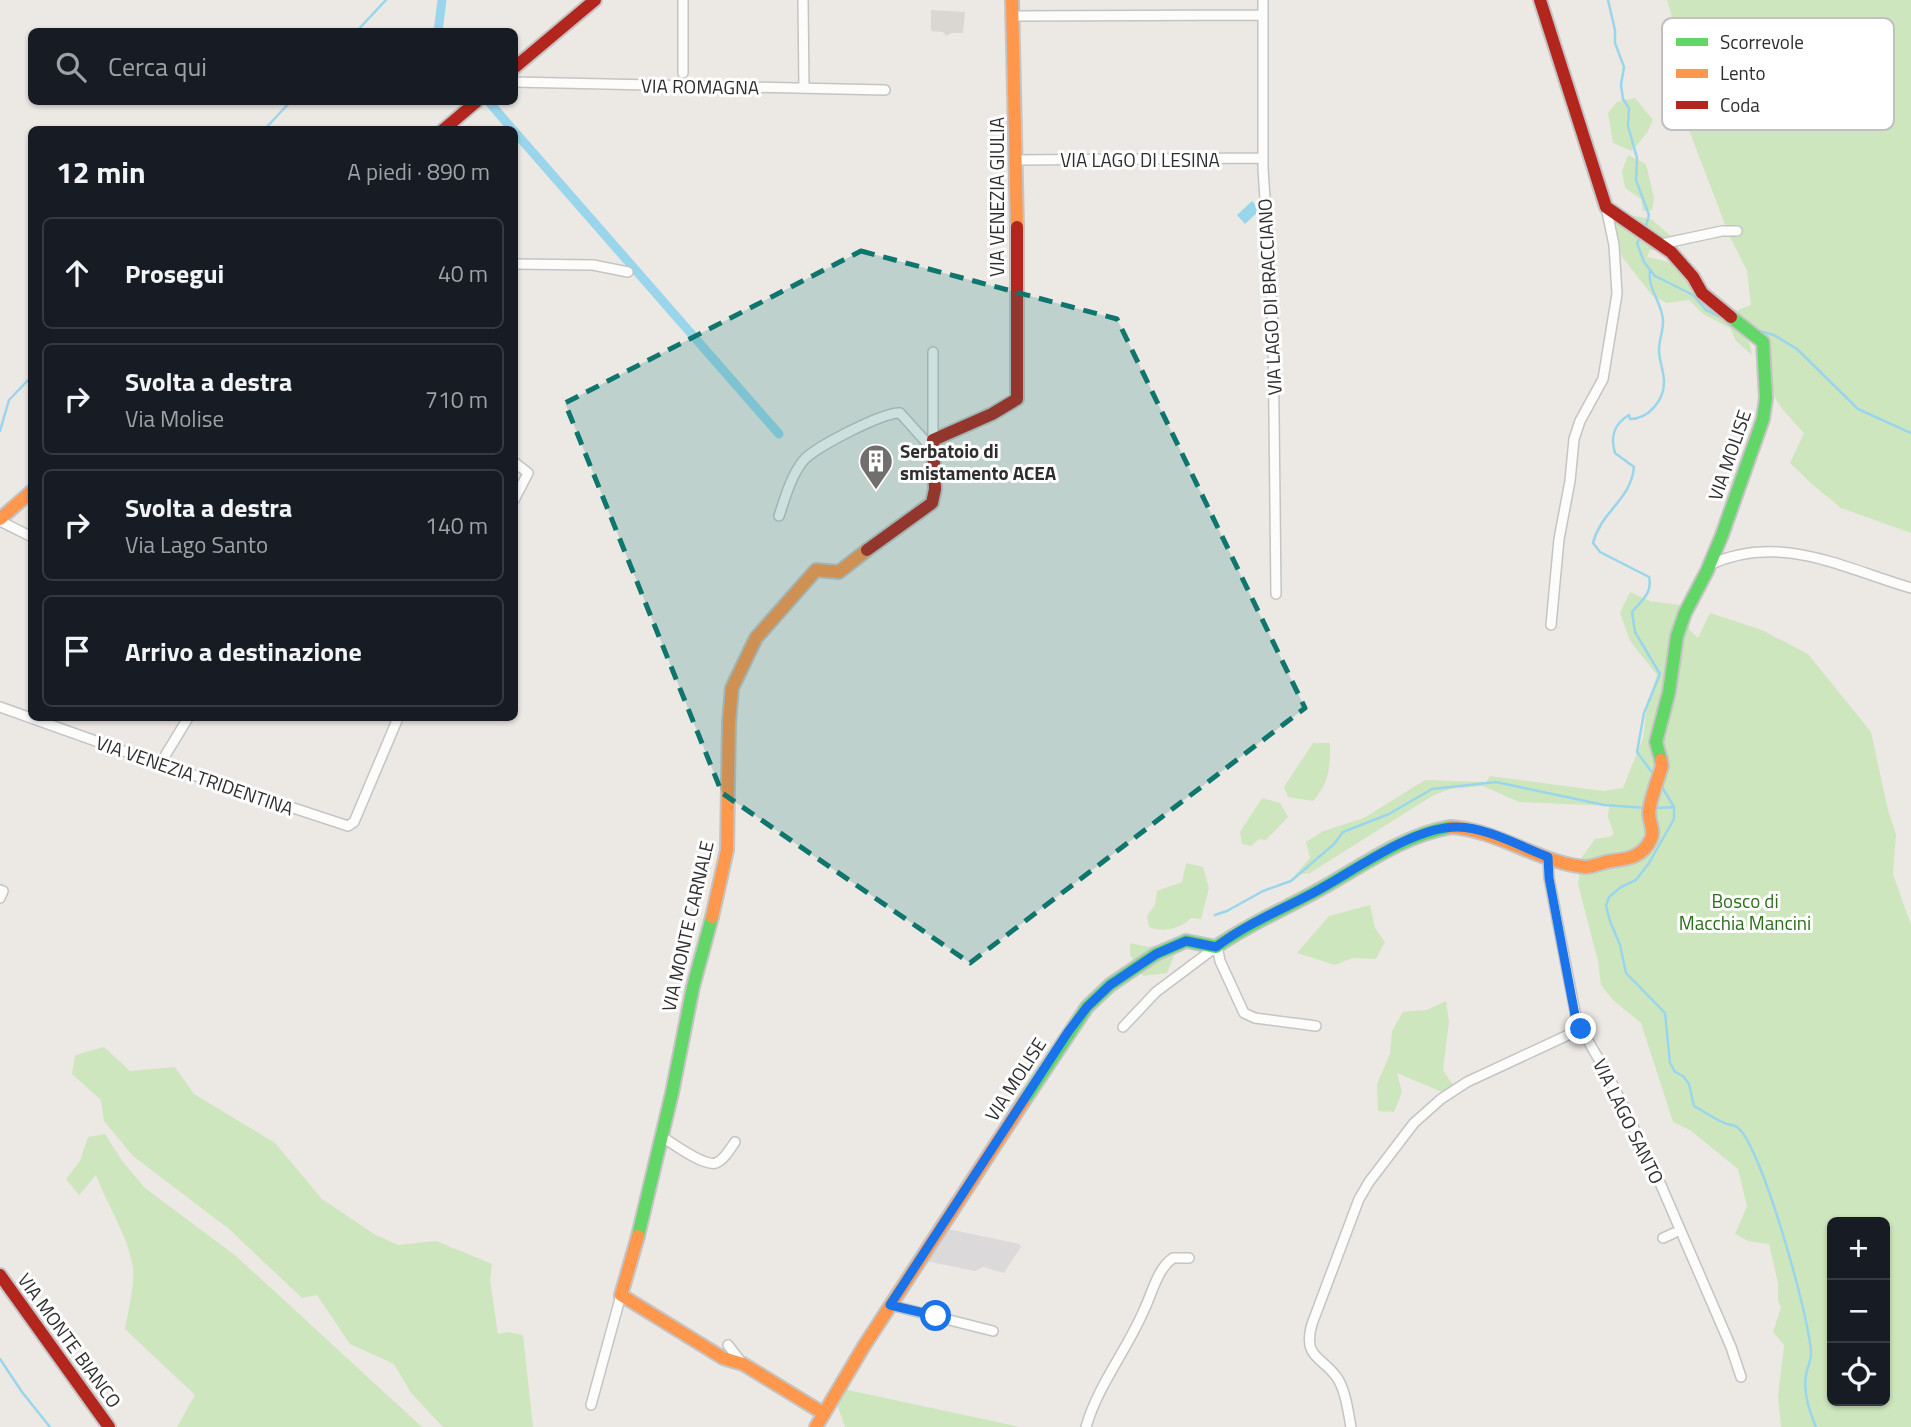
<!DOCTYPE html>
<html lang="it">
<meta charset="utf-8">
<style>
:root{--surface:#171b24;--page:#242831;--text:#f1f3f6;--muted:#9ea1a6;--line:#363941}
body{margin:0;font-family:"Titillium Web",sans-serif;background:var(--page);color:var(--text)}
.controls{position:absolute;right:21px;bottom:21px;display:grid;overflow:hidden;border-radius:10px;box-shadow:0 2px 5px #0004}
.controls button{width:63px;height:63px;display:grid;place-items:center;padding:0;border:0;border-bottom:2px solid var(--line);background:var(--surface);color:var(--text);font:35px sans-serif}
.stop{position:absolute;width:21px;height:21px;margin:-16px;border:5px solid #1a73e8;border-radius:50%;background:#fff}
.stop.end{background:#1a73e8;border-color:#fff;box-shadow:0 2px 7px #0008}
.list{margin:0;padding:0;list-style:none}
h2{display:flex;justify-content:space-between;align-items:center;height:91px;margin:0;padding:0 28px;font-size:30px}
h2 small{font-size:23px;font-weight:400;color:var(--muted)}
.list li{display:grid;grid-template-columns:46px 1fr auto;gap:21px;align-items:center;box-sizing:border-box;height:112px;margin:0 14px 14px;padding:0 14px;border:2px solid var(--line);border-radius:10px}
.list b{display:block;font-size:26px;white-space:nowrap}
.list p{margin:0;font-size:23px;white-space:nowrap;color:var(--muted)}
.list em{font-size:23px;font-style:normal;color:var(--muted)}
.icon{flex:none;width:38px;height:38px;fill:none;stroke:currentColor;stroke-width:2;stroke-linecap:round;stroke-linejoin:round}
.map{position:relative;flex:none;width:1911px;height:1427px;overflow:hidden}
.search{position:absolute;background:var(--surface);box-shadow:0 2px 5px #0004;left:28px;top:28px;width:490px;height:77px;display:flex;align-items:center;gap:18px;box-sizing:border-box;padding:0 24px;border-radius:10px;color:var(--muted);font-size:26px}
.panel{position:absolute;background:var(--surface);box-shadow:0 2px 5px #0004;left:28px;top:126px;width:490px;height:595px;border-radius:10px}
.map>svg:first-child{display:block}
</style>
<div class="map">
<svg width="1911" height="1427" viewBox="0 0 1911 1427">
<rect width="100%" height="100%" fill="#ece8e4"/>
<path fill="#dcd9db" d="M948 1229 1019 1244 1021 1247 1004 1273 983 1267 975 1271 926 1261Z"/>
<path fill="#cee6be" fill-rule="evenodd" d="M1667 0H1911V533L1841 508 1813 485 1790 463 1804 433C1776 403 1764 391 1768 349L1748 337 1752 355 1736 341 1730 328 1703 314 1689 300 1667 303 1652 295 1622 257 1614 224 1629 215 1651 219 1672 237 1666 252 1650 250 1647 257C1679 263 1692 269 1701 303L1735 311 1751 305 1747 271 1729 235 1686 122 1672 54 1676 30Z
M1635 98 1653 120 1647 133 1632 151 1613 143 1608 113 1617 102Z
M1628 155 1646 164 1654 198 1652 210 1643 211 1641 199 1625 188 1622 171Z
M1630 592 1650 601 1687 606 1689 629 1698 638 1710 613 1762 630 1808 654 1871 732 1888 810 1896 834 1893 874 1911 925V1427H1781L1778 1396 1784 1345 1773 1332 1781 1307 1778 1301V1283L1769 1244 1748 1241 1735 1234 1747 1206 1738 1169 1690 1130 1673 1122 1641 1023 1613 1000 1601 985 1598 961 1578 884 1582 857 1595 839 1609 837 1614 834 1608 817 1609 806 1519 802 1483 786 1450 789 1432 796 1310 873 1295 875 1310 858 1306 842 1323 831 1364 818 1425 780 1486 782 1490 776 1603 791 1623 788 1643 738 1647 705 1657 675 1630 641 1620 613ZM1832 1222H1885V1401H1832Z
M1313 743H1330C1330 767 1330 782 1313 801L1288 797 1284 787Z
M1262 798 1280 803 1288 817 1266 840 1259 839 1251 846 1242 844 1240 832Z
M1186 863 1203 867 1209 888 1201 919 1191 918C1180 929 1163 933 1149 927L1147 916 1155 905 1157 891 1182 882Z
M1370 905 1375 928 1385 942 1376 959 1352 958 1335 965 1297 953 1329 916Z
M1130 943 1148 947 1162 945 1175 953 1167 973 1143 976 1130 955Z
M1446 1001 1449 1022 1443 1070 1453 1085 1442 1092 1397 1073 1402 1092 1394 1112 1378 1111 1377 1084 1390 1054 1392 1031 1403 1012 1427 1010Z
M104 1047 130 1071 175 1067 194 1094 275 1143 322 1199 374 1234 398 1245 436 1241 492 1264 490 1280 498 1334 507 1332 523 1335 533 1427H443L411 1393 394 1364 350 1344 317 1295 302 1298 229 1229 133 1156 104 1121 101 1100 72 1074 75 1055Z
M105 1134 123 1162 145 1188 236 1256 422 1427H177L195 1395 125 1329C128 1312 135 1284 133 1268 128 1235 107 1205 96 1175L79 1195 66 1179 80 1161 88 1137Z
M843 1389 1020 1427H845L838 1407Z"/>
<path fill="#dad6d2" d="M931 10 965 12 963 33H951L947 36 943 32 931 31Z"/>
<path fill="#99d6ec" d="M1252 201 1260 210 1245 224 1237 215Z"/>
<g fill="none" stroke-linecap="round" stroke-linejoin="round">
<path stroke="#99d6ec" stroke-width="2.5" d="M1608 0 1615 30V43L1624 67 1621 85 1623 99 1629 108 1628 126 1637 158 1636 180 1649 215 1645 229
M356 32 386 0
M264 130 290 102
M1640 238 1637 243 1644 262 1655 276 1693 295 1706 310 1727 320
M1650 270C1647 290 1664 305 1663 322 1663 332 1659 340 1659 350 1659 361 1664 371 1664 382 1664 401 1648 419 1630 419L1629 415C1614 424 1610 436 1615 453L1634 467C1631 500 1601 511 1593 543L1600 552 1649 577C1653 593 1641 601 1632 612L1635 632 1660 674 1644 713 1637 752 1654 775
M1756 330 1774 335 1797 349 1858 409 1911 433
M0 431 9 400 32 376
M1662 787 1674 807V819L1649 863 1636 880 1621 887 1609 897 1606 906 1610 921 1620 945 1626 973 1665 1013 1670 1063 1675 1072 1683 1076 1689 1084 1694 1106C1705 1112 1716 1120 1727 1124 1731 1125 1735 1125 1737 1127 1761 1143 1811 1322 1811 1354 1811 1361 1807 1368 1806 1375 1803 1392 1809 1411 1816 1427
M1657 808 1674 807
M1215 915 1227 911 1263 891 1291 881 1334 844 1343 832 1389 814 1432 789 1496 782 1604 805 1646 808
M0 1359 22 1392 50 1427"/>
<path stroke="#99d6ec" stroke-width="9" d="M438 32 442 0
M489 102 513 130
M514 131 779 434"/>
<g stroke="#c5c4c5" stroke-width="12">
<path id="street" d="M683 0V73
M803 0 804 88
M1263 0V168L1273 326 1276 594
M1012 16 1263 15
M514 82 885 90
M1017 160 1263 158
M1661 244 1722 231H1737
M514 264 593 265 628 272
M933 440V352
M514 462 528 473 514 500
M779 516C785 498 791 476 803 461 813 448 885 411 900 413L926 442
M0 521 32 537
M1709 565C1779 532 1843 568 1911 588
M1551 625 1559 539 1570 481 1574 439 1580 421 1603 379 1617 294 1614 245 1606 207
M0 707 160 764 348 826 354 822 398 718
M160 764 188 718
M1548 857 1549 878 1577 1022 1608 1075 1657 1176 1731 1347 1741 1377
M0 890 3 891 0 898
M1217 946 1220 961 1244 1013 1255 1018 1316 1026
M1123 1027 1156 992 1216 947
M661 1136C672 1143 704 1167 716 1163 724 1160 730 1149 735 1142
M1663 1238 1674 1233
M890 1305 993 1331
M728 1345 742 1363
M591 1405 621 1295
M1086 1427C1098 1385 1127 1350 1144 1310 1152 1294 1157 1269 1173 1258H1189
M1351 1427C1348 1411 1346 1393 1338 1379 1323 1356 1302 1359 1312 1324L1359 1199 1369 1182 1414 1123 1441 1099 1467 1082 1581 1029"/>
</g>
<g stroke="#c5c4c5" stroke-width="16">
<path id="fast" d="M1661 760 1656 742 1669 692 1677 636 1685 613 1707 571 1722 535 1763 419 1766 398 1763 342 1731 317
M1024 1101 1087 1007 1110 985 1156 954 1186 941 1216 947C1247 925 1282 910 1315 892 1358 869 1402 835 1451 827
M638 1236 672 1093 693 987 712 917"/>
</g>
<g stroke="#c5c4c5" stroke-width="16">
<path id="slow" d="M1012 0 1017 227
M0 519 32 491
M1451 827C1497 830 1540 863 1585 867 1594 867 1603 862 1611 861 1628 859 1643 857 1651 839 1655 831 1649 821 1649 813 1650 798 1658 780 1662 766L1661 760
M712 917 727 850 729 722 732 688 756 638 816 570 839 572 867 550
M638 1236 621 1295 723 1358 743 1364 823 1413
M816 1427 864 1346 1024 1101"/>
</g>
<g stroke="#c5c4c5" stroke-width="16">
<path id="jam" d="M1540 0 1606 207 1671 252 1693 277 1702 293 1731 317
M514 68 595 0
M443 130 476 102
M867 550 932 503 935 489 933 440 992 414 1017 399V227
M0 1275 109 1427"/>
</g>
<use href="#street" stroke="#fcfcfb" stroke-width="9"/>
<use href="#fast" stroke="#63d668" stroke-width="12"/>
<use href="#slow" stroke="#ff974d" stroke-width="12"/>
<use href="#jam" stroke="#b3261e" stroke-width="12"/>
</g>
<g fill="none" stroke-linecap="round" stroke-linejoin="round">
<path stroke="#1a73e8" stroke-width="9" d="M936 1316 890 1305 1068 1032 1087 1007 1110 985 1156 954 1186 941 1216 947C1246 924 1281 910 1313 893 1353 872 1413 826 1458 827 1485 827 1522 847 1548 857L1549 878 1575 1015 1581 1029"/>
</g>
<path fill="#0f766e" fill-opacity="0.2" stroke="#0f766e" stroke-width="5" stroke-dasharray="14 9" stroke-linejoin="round" d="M861 251 1117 319 1305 708 970 963 722 793 565 403Z"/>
<defs>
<g id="building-pin" transform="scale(1.75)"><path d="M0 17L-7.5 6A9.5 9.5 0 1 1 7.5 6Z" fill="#706f6e" stroke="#fff"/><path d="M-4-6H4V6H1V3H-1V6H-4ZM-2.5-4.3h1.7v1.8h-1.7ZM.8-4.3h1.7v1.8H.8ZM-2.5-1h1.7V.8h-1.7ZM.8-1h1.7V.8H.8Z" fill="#fff"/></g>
</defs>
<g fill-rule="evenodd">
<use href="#building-pin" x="876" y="461"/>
</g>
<g text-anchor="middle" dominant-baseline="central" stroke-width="6" stroke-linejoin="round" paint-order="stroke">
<g font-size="19" fill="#2e2e2e" stroke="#fff">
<text transform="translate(700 86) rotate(1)">VIA ROMAGNA</text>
<text x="1140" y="159">VIA LAGO DI LESINA</text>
<text transform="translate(996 197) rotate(-90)">VIA VENEZIA GIULIA</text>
<text transform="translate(1269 297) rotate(-93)">VIA LAGO DI BRACCIANO</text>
<text transform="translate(1729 455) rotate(-71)">VIA MOLISE</text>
<text transform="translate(195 775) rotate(19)">VIA VENEZIA TRIDENTINA</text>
<text transform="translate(687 926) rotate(-77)">VIA MONTE CARNALE</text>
<text transform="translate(1015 1079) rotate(-57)">VIA MOLISE</text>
<text transform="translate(1629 1121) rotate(64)">VIA LAGO SANTO</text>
<text transform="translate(70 1340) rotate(54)">VIA MONTE BIANCO</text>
</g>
<g font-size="19" font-weight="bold" fill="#2e2e2e" stroke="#fff" text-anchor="start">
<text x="900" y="450">Serbatoio di<tspan x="900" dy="22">smistamento ACEA</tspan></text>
</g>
<g font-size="19" fill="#2c6e1b" stroke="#fff">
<text x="1745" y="900">Bosco di<tspan x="1745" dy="22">Macchia Mancini</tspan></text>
</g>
</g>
<rect x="1662" y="18" width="232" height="112" rx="10" fill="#fff" stroke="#c0c0c0" stroke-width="2"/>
<rect x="1676" y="38" width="32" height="8" fill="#63d668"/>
<rect x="1676" y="69" width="32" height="9" fill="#ff974d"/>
<rect x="1676" y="101" width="32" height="8" fill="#b3261e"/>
<g font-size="19" fill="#2e2e2e">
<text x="1720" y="49">Scorrevole</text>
<text x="1720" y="80">Lento</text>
<text x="1720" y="112">Coda</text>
</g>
</svg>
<div class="controls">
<button>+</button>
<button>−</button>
<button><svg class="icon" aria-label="locate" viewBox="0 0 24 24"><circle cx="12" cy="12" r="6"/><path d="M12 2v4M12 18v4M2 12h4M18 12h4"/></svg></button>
</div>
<div class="stop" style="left:936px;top:1316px"></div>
<div class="stop end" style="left:1581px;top:1029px"></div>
<div class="search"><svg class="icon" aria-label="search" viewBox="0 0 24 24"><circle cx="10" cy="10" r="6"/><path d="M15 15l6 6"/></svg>Cerca qui</div>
<section class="panel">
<h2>12 min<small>A piedi · 890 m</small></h2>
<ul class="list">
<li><svg class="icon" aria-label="ahead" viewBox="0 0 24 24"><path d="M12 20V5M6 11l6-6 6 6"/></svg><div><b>Prosegui</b></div><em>40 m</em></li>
<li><svg class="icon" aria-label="right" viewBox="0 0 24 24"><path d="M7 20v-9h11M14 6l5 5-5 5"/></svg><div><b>Svolta a destra</b><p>Via Molise</p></div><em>710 m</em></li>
<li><svg class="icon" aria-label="right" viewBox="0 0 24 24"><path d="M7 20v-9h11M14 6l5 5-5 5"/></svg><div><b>Svolta a destra</b><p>Via Lago Santo</p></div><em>140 m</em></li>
<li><svg class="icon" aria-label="arrive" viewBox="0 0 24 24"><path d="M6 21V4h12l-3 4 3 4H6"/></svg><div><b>Arrivo a destinazione</b></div></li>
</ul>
</section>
</div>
